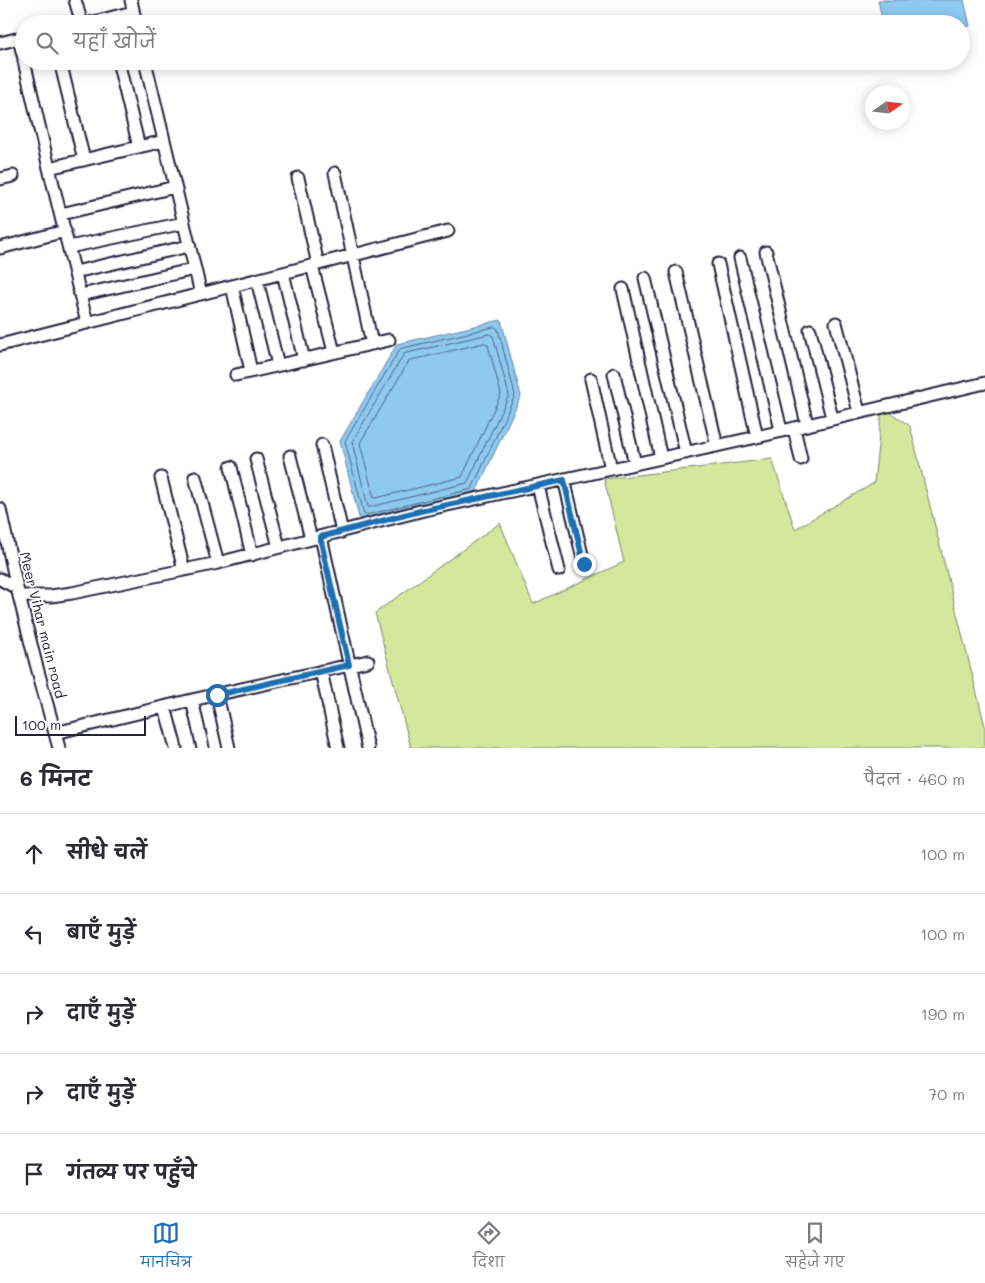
<!DOCTYPE html>
<html lang="hi">
<meta charset="utf-8">
<style>
:root{--surface:#fff;--page:#f7f7f7;--text:#2b2b33;--muted:#7c7c81;--line:#e1e1e2;--accent:#1f6fb2}
body{margin:0;font-family:Mali,"Playpen Sans Deva",sans-serif;background:var(--page);color:var(--text)}
.compass{position:absolute;left:865px;top:85px;width:45px;height:45px;border-radius:50%;background:var(--surface);box-shadow:0 2px 12px #0003;rotate:76deg}
.scale{position:absolute;left:15px;bottom:12px;width:131px;box-sizing:border-box;padding-left:5px;border:2px solid #22223b;border-top:0;font-size:14px;line-height:18px;white-space:nowrap;color:#22223b;-webkit-text-stroke:4px #fff;paint-order:stroke}
.stop{position:absolute;width:15px;height:15px;margin:-11px;border:4px solid #1f6fb2;border-radius:50%;background:#fff}
.stop.end{background:#1f6fb2;border-color:#fff;box-shadow:0 1px 5px #0008}
.list{margin:0;padding:0;list-style:none}
h2{display:flex;justify-content:space-between;align-items:center;height:65px;margin:0;padding:0 20px;font-size:21px}
h2 small{font-size:16px;font-weight:400;color:var(--muted)}
.list li{display:grid;grid-template-columns:32px 1fr auto;gap:15px;align-items:center;box-sizing:border-box;height:80px;padding:0 20px;border-top:1px solid var(--line)}
.list b{display:block;font-size:19px;white-space:nowrap}
.list em{font-size:16px;font-style:normal;color:var(--muted)}
.icon{flex:none;width:28px;height:28px;fill:none;stroke:currentColor;stroke-width:2;stroke-linecap:round;stroke-linejoin:round}
.map{position:relative;flex:none;width:985px;height:748px;overflow:hidden}
.search{position:absolute;background:var(--surface);box-shadow:0 2px 12px #0003;left:15px;right:15px;top:15px;height:55px;display:flex;align-items:center;gap:12px;box-sizing:border-box;padding:0 18px;border-radius:28px;color:var(--muted);font-size:19px}
.sheet{height:465px;background:var(--surface)}
nav{display:flex;justify-content:space-around;align-items:center;box-sizing:border-box;height:70px;border-top:1px solid var(--line);background:var(--surface);font-size:14px;color:var(--muted)}
nav a{display:grid;justify-items:center;gap:2px}
nav .on{color:var(--accent)}
.map>svg:first-child{display:block}
</style>
<div class="map">
<svg width="985" height="748" viewBox="0 0 985 748">
<rect width="100%" height="100%" fill="#fff"/>
<filter id="ink" filterUnits="userSpaceOnUse"><feTurbulence type="fractalNoise" baseFrequency=".02" numOctaves="2"/><feDisplacementMap in="SourceGraphic" scale="10" xChannelSelector="R" yChannelSelector="G"/><feConvolveMatrix kernelMatrix="1 2 1 2 8 2 1 2 1" color-interpolation-filters="sRGB"/></filter>
<g filter="url(#ink)">
<path fill="#d5e79c" stroke="#7c846c" d="M882 407 910 426 985 726V748H411L375 613 500 523 533 604 624 562 604 479 772 459 795 529 874 483Z"/>
<path fill="#8ec9ee" stroke="#6386a6" d="M878 0H964L970 26 961 27V24H883Z
M501 320 521 396 475 494 360 521 340 441 397 344Z"/>
<g fill="none" stroke-linecap="round" stroke-linejoin="round">
<path stroke="#4d6583" stroke-width="1" d="M495 327 498 329 515 395 472 489 366 515 364 514 345 441 400 349Z
M490 334 493 336 509 395 467 483 370 507H368L352 442 404 354Z
M485 343 488 345 501 394 462 477 376 498H374L360 443 409 361Z"/>
<g stroke="#22223b" stroke-width="15">
<path id="minor" d="M75 0 82 24
M131 0 136 24
M86 24 133 12
M19 38 24 59
M0 43 24 37
M24 61 49 168 87 323
M60 61 84 160
M118 61 139 147
M145 61 201 294
M49 168 164 141
M335 173 372 344
M298 178 318 264
M0 179 13 176
M61 214 175 187
M69 247 184 223
M0 248 65 231
M766 252 807 424
M740 258 781 430
M718 264 757 437
M312 266 334 352
M75 272 189 246
M676 272 717 446
M283 273 304 360
M645 278 686 453
M257 280 278 365
M232 286 251 371
M623 289 661 458
M81 295 195 269
M836 323 859 412
M810 330 832 418
M0 345 448 231
M614 374 635 464
M236 375 389 340
M591 379 611 469
M794 428 801 459
M322 445 342 532
M290 456 311 539
M256 459 279 547
M231 467 252 555
M195 477 218 563
M161 478 184 570
M564 479 584 563
M538 486 559 570
M0 509 17 588 35 660 59 748
M321 537 368 748
M0 579 17 588
M19 596H51L72 593 218 563 420 511 757 437 985 383
M321 671 338 748
M217 695 229 748
M192 700 203 748
M165 707 176 748
M55 733 192 700 368 661"/>
</g>
<use href="#minor" stroke="#fff" stroke-width="11"/>
</g>
</g>
<g fill="none" stroke-linecap="round" stroke-linejoin="round" filter="url(#ink)">
<path stroke="#1f6fb2" stroke-width="6" d="M217 695 349 665 320 537 420 511 564 480 584 564"/>
</g>
<g text-anchor="middle" dominant-baseline="central" stroke-width="4" stroke-linejoin="round" paint-order="stroke">
<g font-size="14" fill="#22223b" stroke="#fff">
<text transform="translate(43 625) rotate(76)">Meer Vihar main road</text>
</g>
</g>
</svg>
<svg class="compass" viewBox="-18 -18 36 36"><path d="M0-13l5 13h-10z" fill="#e53935"/><path d="M0 13l5-13h-10z" fill="#7c7c81"/></svg>
<div class="scale">100 m</div>
<div class="stop" style="left:217px;top:695px"></div>
<div class="stop end" style="left:584px;top:564px"></div>
<div class="search"><svg class="icon" aria-label="search" viewBox="0 0 24 24"><circle cx="10" cy="10" r="6"/><path d="M15 15l6 6"/></svg>यहाँ खोजें</div>
</div>
<section class="sheet">
<h2>6 मिनट<small>पैदल · 460 m</small></h2>
<ul class="list">
<li><svg class="icon" aria-label="ahead" viewBox="0 0 24 24"><path d="M12 20V5M6 11l6-6 6 6"/></svg><div><b>सीधे चलें</b></div><em>100 m</em></li>
<li><svg class="icon" aria-label="left" viewBox="0 0 24 24"><path d="M17 20v-9H6M10 6l-5 5 5 5"/></svg><div><b>बाएँ मुड़ें</b></div><em>100 m</em></li>
<li><svg class="icon" aria-label="right" viewBox="0 0 24 24"><path d="M7 20v-9h11M14 6l5 5-5 5"/></svg><div><b>दाएँ मुड़ें</b></div><em>190 m</em></li>
<li><svg class="icon" aria-label="right" viewBox="0 0 24 24"><path d="M7 20v-9h11M14 6l5 5-5 5"/></svg><div><b>दाएँ मुड़ें</b></div><em>70 m</em></li>
<li><svg class="icon" aria-label="arrive" viewBox="0 0 24 24"><path d="M6 21V4h12l-3 4 3 4H6"/></svg><div><b>गंतव्य पर पहुँचे</b></div></li>
</ul>
</section>
<nav>
<a class="on"><svg class="icon" aria-label="map" viewBox="0 0 24 24"><path d="M3 6l6-2 6 2 6-2v14l-6 2-6-2-6 2zM9 4v14M15 6v14"/></svg>मानचित्र</a>
<a><svg class="icon" aria-label="directions" viewBox="0 0 24 24"><path d="M12 3l9 9-9 9-9-9zM9 14v-3h6M13 9l2 2-2 2"/></svg>दिशा</a>
<a><svg class="icon" aria-label="saved" viewBox="0 0 24 24"><path d="M7 4h10v16l-5-4-5 4z"/></svg>सहेजे गए</a>
</nav>
